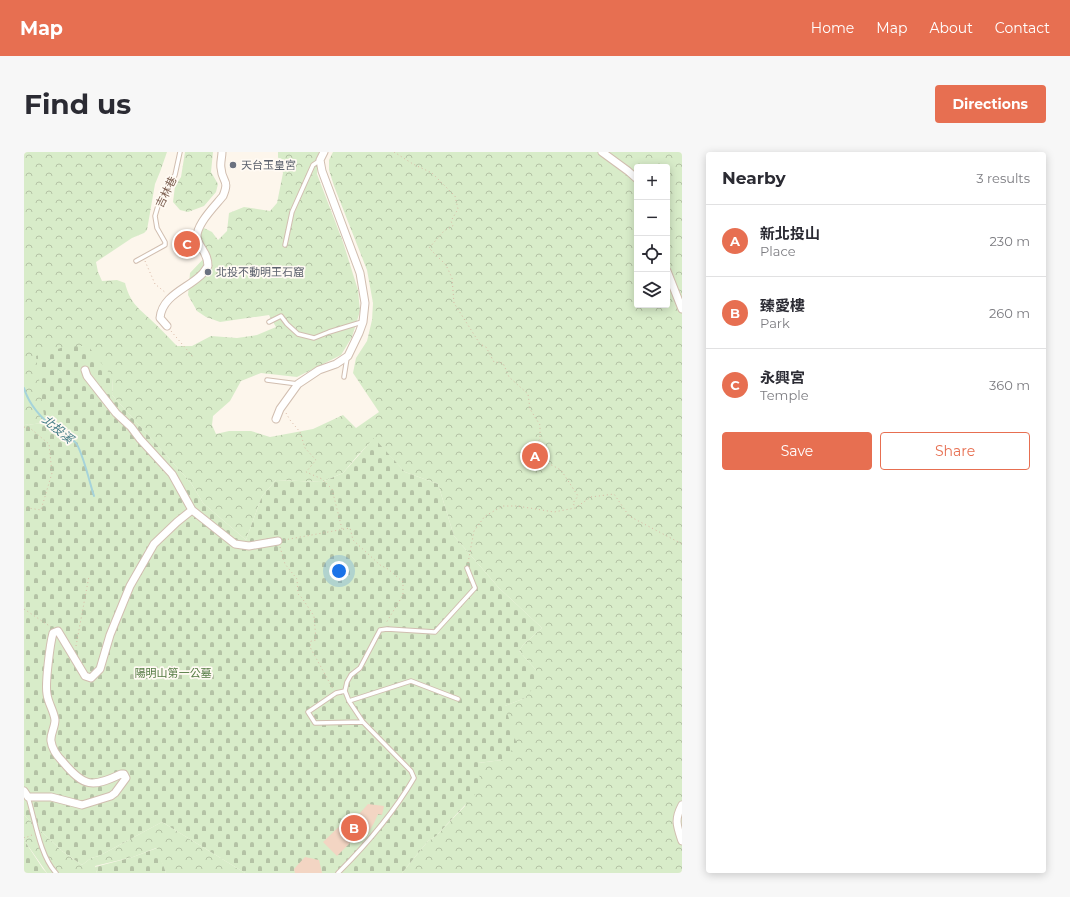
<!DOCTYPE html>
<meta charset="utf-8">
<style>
:root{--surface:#fff;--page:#f7f7f7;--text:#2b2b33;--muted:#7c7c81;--line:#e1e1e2;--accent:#e76f51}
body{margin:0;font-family:Montserrat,"Noto Sans TC",sans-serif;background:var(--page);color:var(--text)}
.controls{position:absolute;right:12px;top:12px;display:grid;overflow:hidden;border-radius:4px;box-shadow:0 2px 10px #0003}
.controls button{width:36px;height:36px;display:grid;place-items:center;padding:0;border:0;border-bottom:1px solid var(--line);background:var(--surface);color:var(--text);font:20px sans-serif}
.you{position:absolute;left:315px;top:419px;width:14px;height:14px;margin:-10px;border:3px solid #fff;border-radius:50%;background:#1a73e8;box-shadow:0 0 0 6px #1a73e833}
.badge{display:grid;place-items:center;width:26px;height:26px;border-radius:50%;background:var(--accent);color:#fff;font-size:13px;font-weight:700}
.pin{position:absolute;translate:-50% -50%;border:2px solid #fff;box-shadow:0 1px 4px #0006}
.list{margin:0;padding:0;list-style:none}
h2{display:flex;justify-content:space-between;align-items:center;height:52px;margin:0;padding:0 16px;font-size:17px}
h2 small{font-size:13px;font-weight:400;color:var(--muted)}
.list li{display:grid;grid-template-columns:26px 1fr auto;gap:12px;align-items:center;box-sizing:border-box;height:72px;padding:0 16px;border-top:1px solid var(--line)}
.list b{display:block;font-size:15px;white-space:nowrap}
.list p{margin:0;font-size:13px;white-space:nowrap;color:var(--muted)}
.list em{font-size:13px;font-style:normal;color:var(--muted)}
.actions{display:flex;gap:8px;padding:12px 16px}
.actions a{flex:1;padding:9px 0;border:1px solid var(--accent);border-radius:4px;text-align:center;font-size:14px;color:var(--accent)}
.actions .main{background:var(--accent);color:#fff}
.icon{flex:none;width:22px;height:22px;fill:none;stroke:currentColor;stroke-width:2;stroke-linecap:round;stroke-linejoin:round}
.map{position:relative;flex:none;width:658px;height:721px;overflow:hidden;border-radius:4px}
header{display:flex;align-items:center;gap:24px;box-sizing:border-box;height:56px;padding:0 20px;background:var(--accent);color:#fff}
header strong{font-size:19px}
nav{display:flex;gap:22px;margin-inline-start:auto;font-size:14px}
.intro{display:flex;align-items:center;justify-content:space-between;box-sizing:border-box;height:96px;padding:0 24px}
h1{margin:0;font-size:28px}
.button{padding:10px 18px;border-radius:4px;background:var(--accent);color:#fff;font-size:14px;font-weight:700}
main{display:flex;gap:24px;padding:0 24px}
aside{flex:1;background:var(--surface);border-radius:4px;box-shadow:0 2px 10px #0003}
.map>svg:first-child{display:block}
</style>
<header>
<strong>Map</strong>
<nav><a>Home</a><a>Map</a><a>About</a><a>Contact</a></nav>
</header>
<div class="intro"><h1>Find us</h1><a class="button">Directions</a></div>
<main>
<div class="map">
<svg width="658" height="721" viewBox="0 0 658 721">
<defs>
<pattern id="forest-crowns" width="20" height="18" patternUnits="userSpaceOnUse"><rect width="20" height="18" fill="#d8ecc9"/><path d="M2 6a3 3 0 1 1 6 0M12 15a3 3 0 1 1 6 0" fill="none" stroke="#b4c2a5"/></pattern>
<pattern id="cemetery-stones" width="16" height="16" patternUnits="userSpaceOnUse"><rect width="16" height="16" fill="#d8ecc9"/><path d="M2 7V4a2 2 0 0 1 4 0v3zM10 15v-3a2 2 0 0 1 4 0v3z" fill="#b4c2a5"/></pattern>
</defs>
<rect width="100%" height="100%" fill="#fdf6ec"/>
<path fill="url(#forest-crowns)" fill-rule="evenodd" d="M0 0H143L136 20 131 32 123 78 120 81 108 86 72 110 74 120 78 129 93 128 101 131C106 150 113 155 126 167 136 176 144 185 153 194H168L187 184 213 186 233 183 252 175 245 163 196 170 182 165 173 159 164 143 166 121 185 101 176 87 175 82 180 76 188 80 194 88 203 79 205 61 220 55 246 59 253 51 259 21 254 5V0H295L294 3 293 22 319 90 334 138 336 159 328 185 317 203 273 225 237 221 217 229 206 249 189 264 188 273 192 282 205 279H227L246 285 289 277 319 263 332 276 355 260 329 221 332 206 343 189 348 168 349 151 343 118 310 34 305 18V8L309 0H658V721H378L404 689 412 684 441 654 454 611 478 608 481 554 501 546 512 518 495 499 499 493 518 476 475 436 430 384 414 332 381 320 350 287 334 303 319 321 298 330 252 328 238 344 222 388 179 351 167 331 88 243 89 226 21 271 0 273ZM613 15H643V153H613Z
M161 0H189L187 20 194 32 192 40 180 54 164 60 156 58 149 50 151 34 157 25Z
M0 663 38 699 58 713 67 706 75 704 138 670 221 721H142L132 696 109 705 71 714 73 721H23L0 688Z"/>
<path fill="url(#cemetery-stones)" d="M43 194H64L89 226 88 243 167 331 179 351 222 388 238 344 252 328 298 330 319 321 350 286 381 320 414 332 430 384 475 436 518 476 499 493 495 499 512 518 517 526 501 546 481 554 493 593 478 608 454 611 457 636 412 684 404 689 378 721H221L138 670 75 704 67 706 58 713 38 699 0 663V273L21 271 12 204Z
M0 688 19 717 23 721H0Z
M133 696 142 721H73L71 715 109 705Z"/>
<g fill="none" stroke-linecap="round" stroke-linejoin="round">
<path stroke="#a5d3da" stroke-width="2" d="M0 236C5 253 19 268 34 279 39 283 48 286 52 291 59 301 66 332 70 344"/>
</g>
<path fill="#f3d5c3" d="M344 652 360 654 358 663 354 662 350 671 344 681 334 691 331 686 313 704 299 690 325 665 329 669Z
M281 705 295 708 298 721H271L270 717Z"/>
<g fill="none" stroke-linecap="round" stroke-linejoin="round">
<g stroke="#d1beb0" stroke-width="5.5">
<path id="lane" d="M261 93 268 60 289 13 295 9
M112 109 141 93V90L133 76 131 64 136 47 151 23 156 0
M245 170 257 164 263 172 274 182 290 186 305 180 338 170
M320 225 323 206
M243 228 274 232
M321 539 312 541 284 560 291 571 339 570
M325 549 387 529 434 547
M4 645C11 668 16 704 32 721
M314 721C343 692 369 662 390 626L387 619 339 570 325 549 321 539 323 530 327 523 336 516 356 478 363 477 411 480 451 436 443 416"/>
</g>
<g stroke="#d1beb0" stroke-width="9">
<path id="street" d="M578 0 604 19 613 27
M643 119 658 157
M143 174 136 166C138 144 162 137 176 124 179 122 181 118 184 114 184 102 178 99 174 89 168 76 191 54 199 44 206 27 198 31 197 16 196 11 198 5 198 0
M61 218 63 224 92 261 107 275 116 287 148 322 168 358
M252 267 256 257 274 232 295 218 312 212 324 204 335 181 339 170 341 151 336 121 298 19 296 8 300 0
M0 639 4 645H27L58 653 87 644 91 641 102 626 100 622H97C68 636 60 635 39 610 34 605 28 597 27 589 26 582 31 576 31 568 30 559 24 551 23 542 21 532 26 492 29 481L34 479 61 524 67 526 76 517 86 483 106 434 130 392 153 370 168 358 211 392 225 394 254 389
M658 653C650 668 653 674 658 689"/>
</g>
<path stroke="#d9b8a5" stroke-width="1" stroke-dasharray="1 3" stroke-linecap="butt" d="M370 0 389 12 408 21 431 44 434 57 427 69 429 74 420 79 405 96 422 113 428 126 430 151 456 192 462 195 470 210 479 211 485 225 504 242 506 257 516 273V287L513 291V300
M121 109 131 132 142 141
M147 179 169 205
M262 261 266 268 276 280 281 296 292 308 282 320 298 327 308 337 318 377
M0 275 7 277 25 292 28 321 17 358 4 356 0 358
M513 300 518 308 537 318 554 344 549 351 551 355
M260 388 326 376 329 388 356 413 364 417 379 430V443L362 471
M256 395 261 412 273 427 274 442 278 446 290 464 292 488 287 489 286 495 309 537
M444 411 450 379 461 364 479 354H493L530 360 551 356 567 345 590 342 605 364 658 392
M0 457 27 475
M52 494 65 424
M0 685 1 686 8 683"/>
<use href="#lane" stroke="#fff" stroke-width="3.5"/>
<use href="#street" stroke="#fff" stroke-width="7"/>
</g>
<g fill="#6b7280" stroke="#fffaf3" stroke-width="1.5">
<circle cx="209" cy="13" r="4"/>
<circle cx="184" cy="120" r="4"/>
</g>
<g text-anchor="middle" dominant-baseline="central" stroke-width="3.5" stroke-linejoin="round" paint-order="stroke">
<g font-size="11" fill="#5b616d" stroke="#fffaf3" text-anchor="start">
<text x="217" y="13">天台玉皇宮</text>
<text x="192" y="120">北投不動明王石窟</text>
</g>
<g font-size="11" fill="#7a5c4d" stroke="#fffaf3">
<text transform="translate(142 40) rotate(-64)">吉林巷</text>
</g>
<g font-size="11" fill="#537a41" stroke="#fffaf3">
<text x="149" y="521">陽明山第一公墓</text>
</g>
<g font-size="12" font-style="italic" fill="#437c86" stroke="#fffaf3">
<text transform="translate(34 277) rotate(40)">北投溪</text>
</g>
</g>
</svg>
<div class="controls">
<button>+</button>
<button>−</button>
<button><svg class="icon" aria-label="locate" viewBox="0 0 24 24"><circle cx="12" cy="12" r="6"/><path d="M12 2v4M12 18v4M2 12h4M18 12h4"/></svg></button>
<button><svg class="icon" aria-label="layers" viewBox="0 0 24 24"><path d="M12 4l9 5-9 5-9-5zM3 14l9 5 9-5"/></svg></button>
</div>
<div class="you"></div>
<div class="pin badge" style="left:511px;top:304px">A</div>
<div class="pin badge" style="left:330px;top:676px">B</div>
<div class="pin badge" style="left:163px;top:92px">C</div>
</div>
<aside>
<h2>Nearby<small>3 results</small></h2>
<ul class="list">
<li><span class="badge">A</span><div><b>新北投山</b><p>Place</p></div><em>230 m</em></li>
<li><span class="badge">B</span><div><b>臻愛樓</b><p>Park</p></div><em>260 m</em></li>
<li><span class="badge">C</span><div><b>永興宮</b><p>Temple</p></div><em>360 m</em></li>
</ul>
<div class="actions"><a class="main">Save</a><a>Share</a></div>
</aside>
</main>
